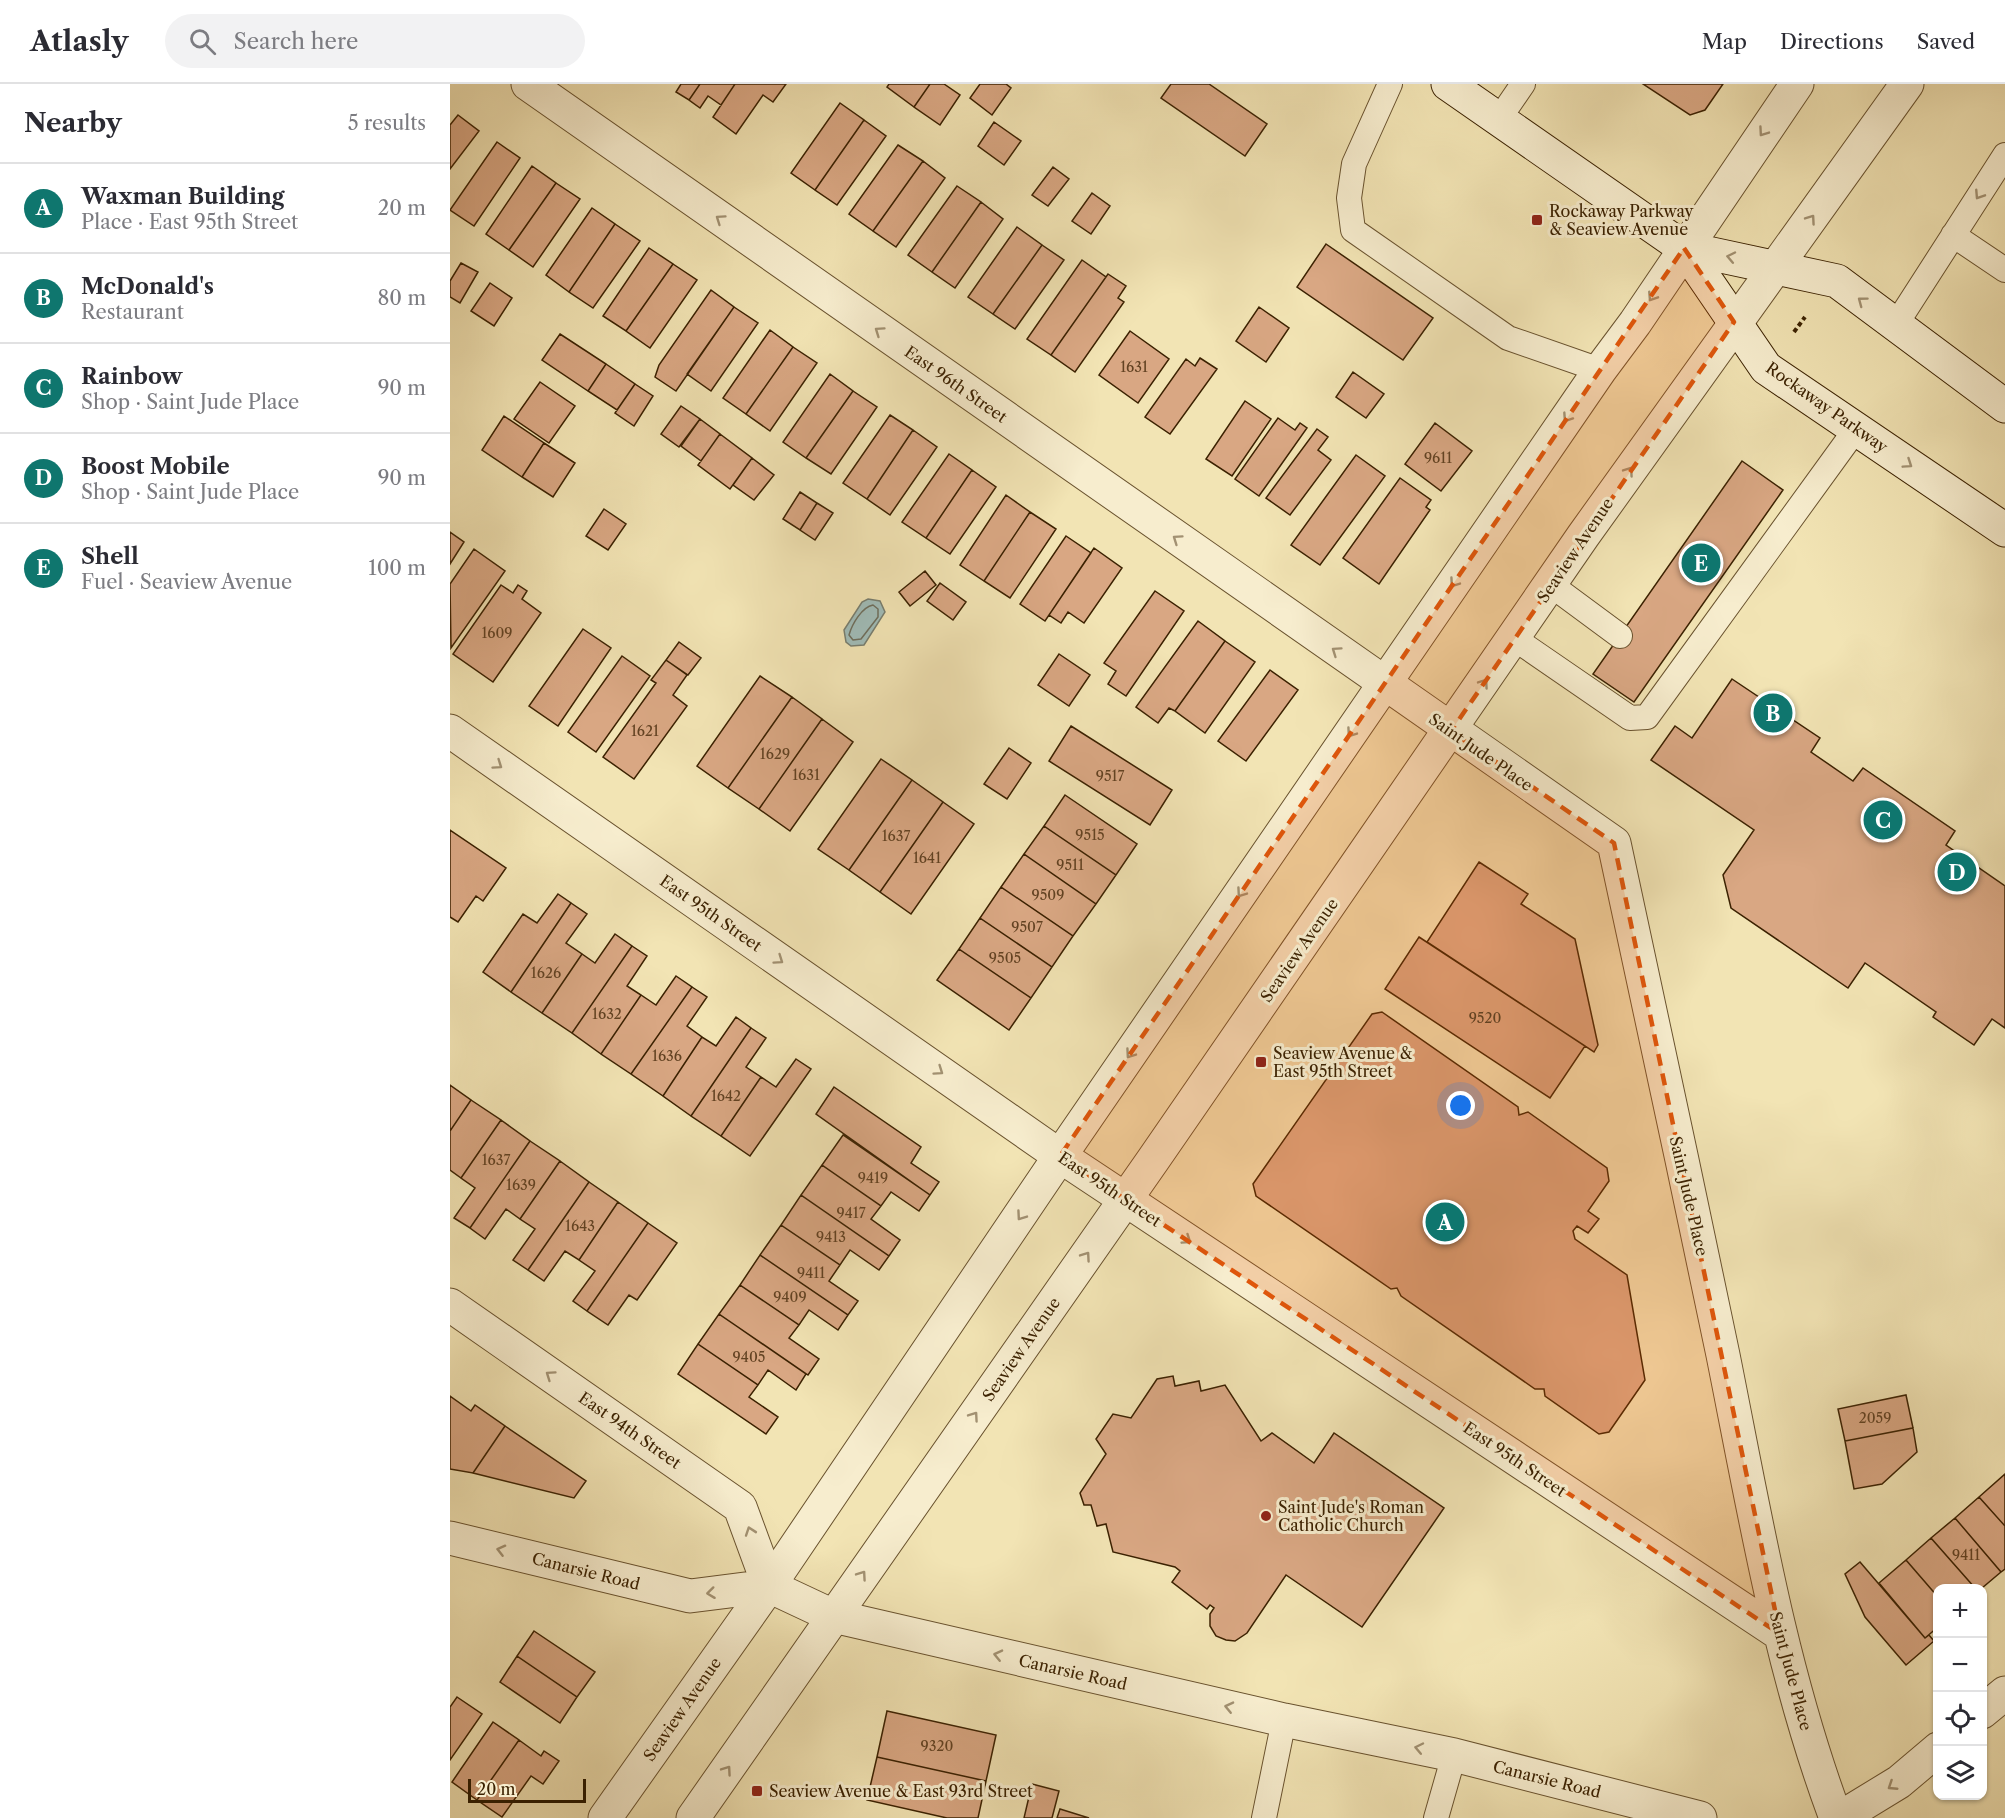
<!DOCTYPE html>
<meta charset="utf-8">
<style>
:root{--surface:#fff;--page:#f2f2f3;--text:#2b2b33;--muted:#7c7c81;--line:#e1e1e2;--accent:#0f766e}
body{margin:0;font-family:"Libre Caslon Text",serif;background:var(--page);color:var(--text)}
.controls{position:absolute;right:18px;bottom:18px;display:grid;overflow:hidden;border-radius:12px;box-shadow:0 2px 4px #0004}
.controls button{width:54px;height:54px;display:grid;place-items:center;padding:0;border:0;border-bottom:2px solid var(--line);background:var(--surface);color:var(--text);font:30px sans-serif}
.scale{position:absolute;left:18px;bottom:15px;width:118px;box-sizing:border-box;padding-left:6px;border:3px solid #3b2101;border-top:0;font-size:16px;line-height:21px;white-space:nowrap;color:#3b2101;-webkit-text-stroke:4px #f7edce;paint-order:stroke}
.you{position:absolute;left:1011px;top:1022px;width:21px;height:21px;margin:-15px;border:4px solid #fff;border-radius:50%;background:#1a73e8;box-shadow:0 0 0 9px #1a73e833}
.badge{display:grid;place-items:center;width:39px;height:39px;border-radius:50%;background:var(--accent);color:#fff;font-size:20px;font-weight:700}
.pin{position:absolute;translate:-50% -50%;border:3px solid #fff;box-shadow:0 2px 6px #0006}
.list{margin:0;padding:0;list-style:none}
h2{display:flex;justify-content:space-between;align-items:center;height:78px;margin:0;padding:0 24px;font-size:26px}
h2 small{font-size:20px;font-weight:400;color:var(--muted)}
.list li{display:grid;grid-template-columns:39px 1fr auto;gap:18px;align-items:center;box-sizing:border-box;height:90px;padding:0 24px;border-top:2px solid var(--line)}
.list b{display:block;font-size:22px;white-space:nowrap}
.list p{margin:0;font-size:20px;white-space:nowrap;color:var(--muted)}
.list em{font-size:20px;font-style:normal;color:var(--muted)}
.icon{flex:none;width:33px;height:33px;fill:none;stroke:currentColor;stroke-width:2;stroke-linecap:round;stroke-linejoin:round}
.map{position:relative;flex:none;width:1555px;height:1734px;overflow:hidden}
header{display:flex;align-items:center;gap:36px;box-sizing:border-box;height:84px;padding:0 30px;background:var(--surface);border-bottom:2px solid var(--line)}
header strong{font-size:28px}
nav{display:flex;gap:33px;margin-inline-start:auto;font-size:21px}
.search{width:420px;height:54px;background:var(--page);display:flex;align-items:center;gap:15px;box-sizing:border-box;padding:0 21px;border-radius:33px;color:var(--muted);font-size:22px}
main{display:flex}
aside{flex:1;background:var(--surface)}
.map>svg:first-child{display:block}
</style>
<header>
<strong>Atlasly</strong>
<div class="search"><svg class="icon" aria-label="search" viewBox="0 0 24 24"><circle cx="10" cy="10" r="6"/><path d="M15 15l6 6"/></svg>Search here</div>
<nav><a>Map</a><a>Directions</a><a>Saved</a></nav>
</header>
<main>
<aside>
<h2>Nearby<small>5 results</small></h2>
<ul class="list">
<li><span class="badge">A</span><div><b>Waxman Building</b><p>Place · East 95th Street</p></div><em>20 m</em></li>
<li><span class="badge">B</span><div><b>McDonald's</b><p>Restaurant</p></div><em>80 m</em></li>
<li><span class="badge">C</span><div><b>Rainbow</b><p>Shop · Saint Jude Place</p></div><em>90 m</em></li>
<li><span class="badge">D</span><div><b>Boost Mobile</b><p>Shop · Saint Jude Place</p></div><em>90 m</em></li>
<li><span class="badge">E</span><div><b>Shell</b><p>Fuel · Seaview Avenue</p></div><em>100 m</em></li>
</ul>
</aside>
<div class="map">
<svg width="1555" height="1734" viewBox="0 0 1555 1734">
<rect width="100%" height="100%" fill="#f2e4b4"/>
<filter id="stains"><feTurbulence type="fractalNoise" baseFrequency=".00333" numOctaves="4"/><feColorMatrix values="0 0 0 0 .2 0 0 0 0 .09 0 0 0 0 .02 0 0 0 .5 -.17"/></filter>
<radialGradient id="worn" r=".72"><stop offset=".6" stop-color="#630" stop-opacity="0"/><stop offset="1" stop-color="#630" stop-opacity=".3"/></radialGradient>
<path fill="#a0bcb8" stroke="#787e6f" stroke-width="1.5" d="M418 515 430 517 435 528 414 561 401 562 396 558 394 546 412 518Z"/>
<g fill="none" stroke-linecap="round" stroke-linejoin="round">
<path stroke="#6e6e5c" stroke-width="1.5" d="M423 521 428 525V533L411 555 403 556 399 551C402 540 412 523 423 521Z"/>
</g>
<path fill="#d9a783" stroke="#3b2101" stroke-width="1.5" d="M231 0H250L239 16 226 8Z
M250 0H285L271 21 258 12 250 24 239 16Z
M285 0H336L323 18 313 11 286 50 263 33Z
M439 0H480L464 23 437 3Z
M480 0H494L510 11 490 41 464 23Z
M530 0H556L561 4 542 31 520 14Z
M721 0H759L817 40 795 72 711 14Z
M1193 0H1273L1255 26 1240 31Z
M390 19 414 36 365 106 341 89Z
M8 31 29 47 0 85V41Z
M414 36 436 52 387 121 365 106Z
M544 38 571 57 554 81 528 62Z
M47 58 70 74 24 142 0 126Z
M448 61 473 77 423 147 399 130Z
M473 77 495 94 446 163 423 147Z
M82 82 106 99 59 166 36 150Z
M603 83 619 95 598 122 582 111Z
M106 99 130 115 83 183 59 166Z
M507 102 531 118 482 188 458 171Z
M642 109 660 122 641 150 622 137Z
M531 118 553 135 505 204 482 188Z
M142 124 165 140 119 208 96 191Z
M165 140 190 157 143 224 119 208Z
M567 143 592 161 543 230 518 213Z
M876 160 983 234 953 276 847 203Z
M592 161 614 176 565 245 543 230Z
M199 164 223 180 176 247 153 232Z
M632 176 656 193 601 271 577 255Z
M11 179 28 188 10 219 0 213V197Z
M223 180 247 196 200 264 176 247Z
M658 190 676 202 668 214 674 218 625 288 601 271Z
M40 199 62 214 44 242 21 227Z
M261 206 284 223 226 307 205 293 209 281Z
M284 223 308 239 261 307 237 290Z
M809 223 839 244 816 278 786 257Z
M320 246 343 263 296 330 273 314Z
M680 247 719 275 688 319 649 291Z
M110 250 156 280 138 307 92 276Z
M343 263 367 279 320 347 296 330Z
M750 274 767 285 720 350 695 333 736 275 745 282Z
M156 280 185 300 167 326 138 307Z
M903 288 934 310 916 334 886 313Z
M380 290 403 307 356 374 333 358Z
M90 298 125 322 99 359 64 335Z
M185 300 203 312 184 342 165 329Z
M403 307 427 323 381 390 356 374Z
M795 317 821 335 782 392 756 375Z
M231 322 250 335 229 363 211 350Z
M440 331 463 346 417 415 393 399Z
M54 332 94 359 72 393 32 366Z
M828 334 845 346 850 339 857 344 809 412 785 395Z
M250 335 270 350 251 377 231 362Z
M985 339 1022 367 991 407 955 380Z
M867 345 878 353 868 366 881 376 840 431 816 414Z
M463 346 487 363 440 431 417 415Z
M270 350 302 374 280 405 248 381Z
M94 359 125 379 103 413 72 393Z
M499 370 522 386 476 454 452 438Z
M906 371 935 392 870 481 841 461Z
M302 374 324 391 304 416 283 401Z
M1292 377 1333 406 1184 618 1143 590Z
M522 386 546 403 500 470 476 454Z
M950 394 981 416 976 423 980 426 929 500 893 474Z
M350 408 367 419 350 446 333 435Z
M556 411 580 428 534 497 510 481Z
M367 419 383 429 365 456 350 446Z
M154 425 176 440 158 466 136 452Z
M580 428 606 445 560 514 534 497Z
M0 448 14 458 0 480Z
M616 452 641 469 595 537 570 520Z
M644 464 672 484 634 539 618 528 611 539 599 531Z
M24 465 55 487 1 564 0 500Z
M475 487 486 501 460 522 449 508Z
M490 499 516 518 503 536 477 517Z
M51 501 63 509 68 501 77 507 72 515 91 529 43 598 3 570Z
M705 507 734 527 676 612 658 600 666 587 654 579Z
M748 537 775 557 725 627 719 624 708 639 686 623Z
M133 545 161 564 108 642 79 622Z
M775 557 805 578 755 649 725 627Z
M229 558 251 574 238 591 216 576Z
M609 570 640 591 619 622 588 601Z
M172 572 200 592 146 668 118 648Z
M216 576 237 591 223 611 237 622 184 695 153 673 206 599 201 596Z
M820 586 848 606 796 677 768 657Z
M310 592 342 613 278 704 247 682Z
M1282 595 1370 654 1361 668 1403 697 1413 684 1505 747 1496 761 1555 802V944L1542 935 1524 961 1483 933 1486 928 1415 879 1398 904 1281 824 1273 791 1304 746 1201 676 1225 642 1242 654Z
M342 613 372 635 309 725 278 704Z
M372 635 403 658 340 747 309 725Z
M621 642 722 706 700 741 599 677Z
M559 664 581 679 557 715 534 700Z
M431 675 462 696 399 786 368 765Z
M462 696 493 718 430 808 399 786Z
M615 711 687 760 666 791 594 742Z
M493 718 524 740 461 830 430 808Z
M594 742 666 791 646 820 574 770Z
M0 746 56 784 33 817 26 812 8 838 0 833Z
M574 770 646 820 623 852 551 803Z
M1029 778 1078 810 1071 820 1125 855 1148 961 1144 968 977 858Z
M551 803 623 852 602 883 530 834Z
M108 810 121 819 61 908 33 888 73 830 87 839Z
M121 819 137 830 116 859 132 870 92 929 61 908Z
M530 834 602 883 581 914 509 865Z
M165 850 182 862 122 949 92 929 132 870 145 879Z
M969 853 1135 962 1100 1014 935 905Z
M182 862 197 872 177 902 191 911 151 970 122 949Z
M509 865 581 914 559 946 487 896Z
M226 892 242 903 181 990 151 970 191 911 206 921Z
M242 903 257 913 237 942 252 953 213 1012 181 990Z
M932 928 1068 1023 1069 1031 1078 1028 1157 1084 1159 1097 1138 1127 1149 1135 1138 1149 1127 1142 1123 1147 1125 1155 1177 1191 1195 1296 1159 1348 1149 1350 1095 1312 1094 1305H1085L951 1212 947 1204 941 1205 806 1112 803 1100 922 930Z
M286 933 301 944 241 1032 213 1012 252 953 266 962Z
M301 944 316 954 296 983 311 993 271 1052 241 1032Z
M346 975 361 985 300 1072 271 1052 311 993 326 1003Z
M0 1001 21 1016 0 1047Z
M384 1003 471 1063 461 1079 489 1098 480 1111 366 1030Z
M21 1016 51 1036 11 1094 0 1086V1047Z
M51 1036 80 1057 20 1144 4 1134 25 1104 11 1094Z
M393 1051 480 1111 469 1127 441 1108 431 1122 372 1081Z
M80 1057 110 1077 70 1135 56 1125 35 1155 20 1144Z
M110 1077 139 1098 78 1186 63 1176 85 1145 70 1135Z
M372 1081 431 1122 421 1135 450 1156 439 1172 351 1111Z
M139 1098 168 1118 129 1176 115 1167 94 1197 78 1186Z
M351 1111 439 1172 429 1186 400 1166 390 1181 331 1141Z
M168 1118 198 1139 137 1227 123 1217 145 1187 129 1176Z
M198 1139 227 1159 187 1216 179 1211 158 1241 137 1227Z
M331 1141 390 1181 379 1197 408 1217 398 1231 310 1171Z
M310 1171 398 1231 388 1246 359 1226 349 1241 290 1201Z
M290 1201 349 1241 339 1254 369 1275 358 1291 269 1230Z
M269 1230 356 1290 346 1306 318 1286 308 1301 248 1260Z
M248 1260 308 1301 299 1313 328 1333 316 1350 228 1290Z
M723 1292 725 1302 749 1297 751 1307 775 1301 811 1357 822 1349 864 1379 884 1349 994 1424 912 1543 836 1491 797 1549 785 1557 776 1556 766 1552 760 1542V1530L764 1524 760 1521 757 1525 722 1498 730 1487 725 1483 663 1468 656 1440 647 1442 641 1421H634L630 1409 656 1370 646 1355 663 1330 681 1334 707 1295Z
M1456 1311 1463 1344 1395 1357 1388 1325Z
M0 1312 21 1327 25 1321 55 1342 23 1389 0 1385Z
M55 1342 136 1397 124 1414 23 1389Z
M1463 1344 1467 1368 1432 1400 1404 1405 1395 1357Z
M1555 1390V1442L1529 1413Z
M1529 1413 1555 1442V1485L1551 1488 1505 1434Z
M1505 1434 1551 1488 1532 1504H1525L1481 1454Z
M1481 1454 1525 1504H1488V1513L1456 1476Z
M1456 1476 1488 1513V1543L1475 1554 1429 1499Z
M1410 1478 1475 1554 1479 1551 1484 1557 1456 1581 1415 1533 1395 1490Z
M84 1547 145 1588 127 1613 67 1572Z
M67 1572 127 1613 110 1639 50 1598Z
M7 1613 32 1630 0 1676V1623Z
M437 1627 546 1651 536 1697 427 1673Z
M43 1638 69 1656 27 1716 2 1698Z
M69 1656 91 1672 94 1667 109 1677 93 1700 81 1692 52 1733 27 1716Z
M427 1673 536 1697 528 1734H497L417 1716Z
M582 1700 609 1707 602 1734H574Z
M610 1725 639 1734H607Z"/>
<g fill="none" stroke-linecap="round" stroke-linejoin="round">
<g stroke="#69522e" stroke-width="26">
<path id="service" d="M940 0 904 80 899 114 903 146 1058 254 1150 286
M1049 35 1073 0
M1503 151 1555 186
M1445 242 1555 71
M1101 501 1170 552
M1065 555 1180 634 1197 633 1406 345
M814 1734 834 1636
M986 1734 1004 1671"/>
</g>
<g stroke="#69522e" stroke-width="35">
<path id="minor" d="M78 0 1164 759C1200 930 1238 1100 1273 1271 1304 1426 1330 1585 1386 1734
M0 647 610 1072 1330 1550
M0 1221 290 1423 319 1502
M0 1454 240 1512 319 1502 383 1532 834 1636 1004 1671 1250 1734
M1532 1628 1555 1609
M1390 1734 1449 1698 1488 1665"/>
</g>
<g stroke="#69522e" stroke-width="35">
<path id="tertiary" d="M155 1734 319 1502 610 1072 1150 286 1185 239 1347 0
M243 1734 703 1076 1133 452 1457 0"/>
</g>
<g stroke="#3b2101" stroke-width="35">
<path id="secondary" d="M998 0 1234 164 1316 284 1555 446
M1234 164 1387 197 1555 322"/>
</g>
<path stroke="#3b2101" stroke-width="4" stroke-dasharray="4.5 3" stroke-linecap="butt" d="M1344 248 1355 233"/>
<use href="#service" stroke="#f7edce" stroke-width="24"/>
<use href="#minor" stroke="#f7edce" stroke-width="33"/>
<use href="#tertiary" stroke="#f7edce" stroke-width="33"/>
<use href="#secondary" stroke="#f7edce" stroke-width="33"/>
</g>
<defs><path id="oneway-chevron" d="M-2-3.5L2.5 0L-2 3.5" fill="none" stroke-width="1.6" stroke-linecap="round" stroke-linejoin="round" transform="scale(1.5)"/></defs>
<g stroke="#a29172">
<use href="#oneway-chevron" transform="translate(1313 48) rotate(125)"/>
<use href="#oneway-chevron" transform="translate(1529 111) rotate(123)"/>
<use href="#oneway-chevron" transform="translate(270 135) rotate(-145)"/>
<use href="#oneway-chevron" transform="translate(1361 135) rotate(-55)"/>
<use href="#oneway-chevron" transform="translate(1281 173) rotate(-168)"/>
<use href="#oneway-chevron" transform="translate(1202 213) rotate(123)"/>
<use href="#oneway-chevron" transform="translate(1412 217) rotate(-143)"/>
<use href="#oneway-chevron" transform="translate(429 247) rotate(-145)"/>
<use href="#oneway-chevron" transform="translate(1117 334) rotate(124)"/>
<use href="#oneway-chevron" transform="translate(1458 380) rotate(34)"/>
<use href="#oneway-chevron" transform="translate(1179 387) rotate(-55)"/>
<use href="#oneway-chevron" transform="translate(727 455) rotate(-145)"/>
<use href="#oneway-chevron" transform="translate(1004 499) rotate(125)"/>
<use href="#oneway-chevron" transform="translate(886 567) rotate(-145)"/>
<use href="#oneway-chevron" transform="translate(1034 599) rotate(-55)"/>
<use href="#oneway-chevron" transform="translate(901 649) rotate(125)"/>
<use href="#oneway-chevron" transform="translate(48 681) rotate(35)"/>
<use href="#oneway-chevron" transform="translate(791 809) rotate(125)"/>
<use href="#oneway-chevron" transform="translate(329 876) rotate(35)"/>
<use href="#oneway-chevron" transform="translate(680 970) rotate(125)"/>
<use href="#oneway-chevron" transform="translate(489 987) rotate(35)"/>
<use href="#oneway-chevron" transform="translate(571 1132) rotate(125)"/>
<use href="#oneway-chevron" transform="translate(737 1156) rotate(34)"/>
<use href="#oneway-chevron" transform="translate(636 1172) rotate(-55)"/>
<use href="#oneway-chevron" transform="translate(100 1291) rotate(-145)"/>
<use href="#oneway-chevron" transform="translate(524 1332) rotate(-55)"/>
<use href="#oneway-chevron" transform="translate(300 1447) rotate(-109)"/>
<use href="#oneway-chevron" transform="translate(51 1466) rotate(-166)"/>
<use href="#oneway-chevron" transform="translate(412 1491) rotate(-55)"/>
<use href="#oneway-chevron" transform="translate(261 1509) rotate(173)"/>
<use href="#oneway-chevron" transform="translate(548 1571) rotate(-167)"/>
<use href="#oneway-chevron" transform="translate(779 1623) rotate(-167)"/>
<use href="#oneway-chevron" transform="translate(969 1664) rotate(-168)"/>
<use href="#oneway-chevron" transform="translate(277 1686) rotate(-55)"/>
<use href="#oneway-chevron" transform="translate(1442 1702) rotate(147)"/>
</g>
<path fill="#df560b" fill-opacity="0.2" stroke="#df560b" stroke-width="4.5" stroke-dasharray="12 8" stroke-linejoin="round" d="M1234 164 1284 238 1001 647 1164 759 1330 1550 610 1072Z"/>
<g fill="#8f2418" stroke="#f7edce" stroke-width="2">
<rect x="1081" y="130" width="12" height="12" rx="3"/>
<rect x="805" y="972" width="12" height="12" rx="3"/>
<circle cx="816" cy="1432" r="6"/>
<rect x="301" y="1701" width="12" height="12" rx="3"/>
</g>
<g text-anchor="middle" dominant-baseline="central" stroke-width="6" stroke-linejoin="round" paint-order="stroke">
<g font-size="14" fill="#624222">
<text x="684" y="283">1631</text>
<text x="988" y="374">9611</text>
<text x="47" y="549">1609</text>
<text x="195" y="647">1621</text>
<text x="325" y="670">1629</text>
<text x="356" y="691">1631</text>
<text x="660" y="692">9517</text>
<text x="640" y="751">9515</text>
<text x="446" y="752">1637</text>
<text x="477" y="774">1641</text>
<text x="620" y="781">9511</text>
<text x="598" y="811">9509</text>
<text x="577" y="843">9507</text>
<text x="555" y="874">9505</text>
<text x="96" y="889">1626</text>
<text x="157" y="930">1632</text>
<text x="1035" y="934">9520</text>
<text x="217" y="972">1636</text>
<text x="276" y="1012">1642</text>
<text x="46" y="1076">1637</text>
<text x="423" y="1094">9419</text>
<text x="71" y="1101">1639</text>
<text x="401" y="1129">9417</text>
<text x="130" y="1142">1643</text>
<text x="381" y="1153">9413</text>
<text x="361" y="1189">9411</text>
<text x="340" y="1213">9409</text>
<text x="299" y="1273">9405</text>
<text x="1425" y="1334">2059</text>
<text x="1516" y="1471">9411</text>
<text x="487" y="1662">9320</text>
</g>
<g font-size="16" fill="#3b2101" stroke="#f7edce" text-anchor="start">
<text x="1099" y="127">Rockaway Parkway<tspan x="1099" dy="18">&amp; Seaview Avenue</tspan></text>
<text x="823" y="969">Seaview Avenue &amp;<tspan x="823" dy="18">East 95th Street</tspan></text>
<text x="828" y="1423">Saint Jude's Roman<tspan x="828" dy="18">Catholic Church</tspan></text>
<text x="319" y="1707">Seaview Avenue &amp; East 93rd Street</text>
</g>
<g font-size="16" fill="#3b2101" stroke="#f7edce">
<text transform="translate(506 300) rotate(35)">East 96th Street</text>
<text transform="translate(1377 323) rotate(35)">Rockaway Parkway</text>
<text transform="translate(1125 466) rotate(-56)">Seaview Avenue</text>
<text transform="translate(1031 668) rotate(35)">Saint Jude Place</text>
<text transform="translate(261 829) rotate(35)">East 95th Street</text>
<text transform="translate(849 866) rotate(-55)">Seaview Avenue</text>
<text transform="translate(660 1105) rotate(34)">East 95th Street</text>
<text transform="translate(1239 1112) rotate(77)">Saint Jude Place</text>
<text transform="translate(571 1265) rotate(-55)">Seaview Avenue</text>
<text transform="translate(180 1346) rotate(35)">East 94th Street</text>
<text transform="translate(1065 1375) rotate(34)">East 95th Street</text>
<text transform="translate(136 1487) rotate(14)">Canarsie Road</text>
<text transform="translate(1341 1587) rotate(75)">Saint Jude Place</text>
<text transform="translate(623 1588) rotate(13)">Canarsie Road</text>
<text transform="translate(232 1625) rotate(-55)">Seaview Avenue</text>
<text transform="translate(1097 1695) rotate(14)">Canarsie Road</text>
</g>
</g>
<rect width="100%" height="100%" filter="url(#stains)"/>
<rect width="100%" height="100%" fill="url(#worn)"/>
</svg>
<div class="controls">
<button>+</button>
<button>−</button>
<button><svg class="icon" aria-label="locate" viewBox="0 0 24 24"><circle cx="12" cy="12" r="6"/><path d="M12 2v4M12 18v4M2 12h4M18 12h4"/></svg></button>
<button><svg class="icon" aria-label="layers" viewBox="0 0 24 24"><path d="M12 4l9 5-9 5-9-5zM3 14l9 5 9-5"/></svg></button>
</div>
<div class="scale">20 m</div>
<div class="you"></div>
<div class="pin badge" style="left:995px;top:1138px">A</div>
<div class="pin badge" style="left:1323px;top:629px">B</div>
<div class="pin badge" style="left:1433px;top:736px">C</div>
<div class="pin badge" style="left:1507px;top:788px">D</div>
<div class="pin badge" style="left:1251px;top:479px">E</div>
</div>
</main>
